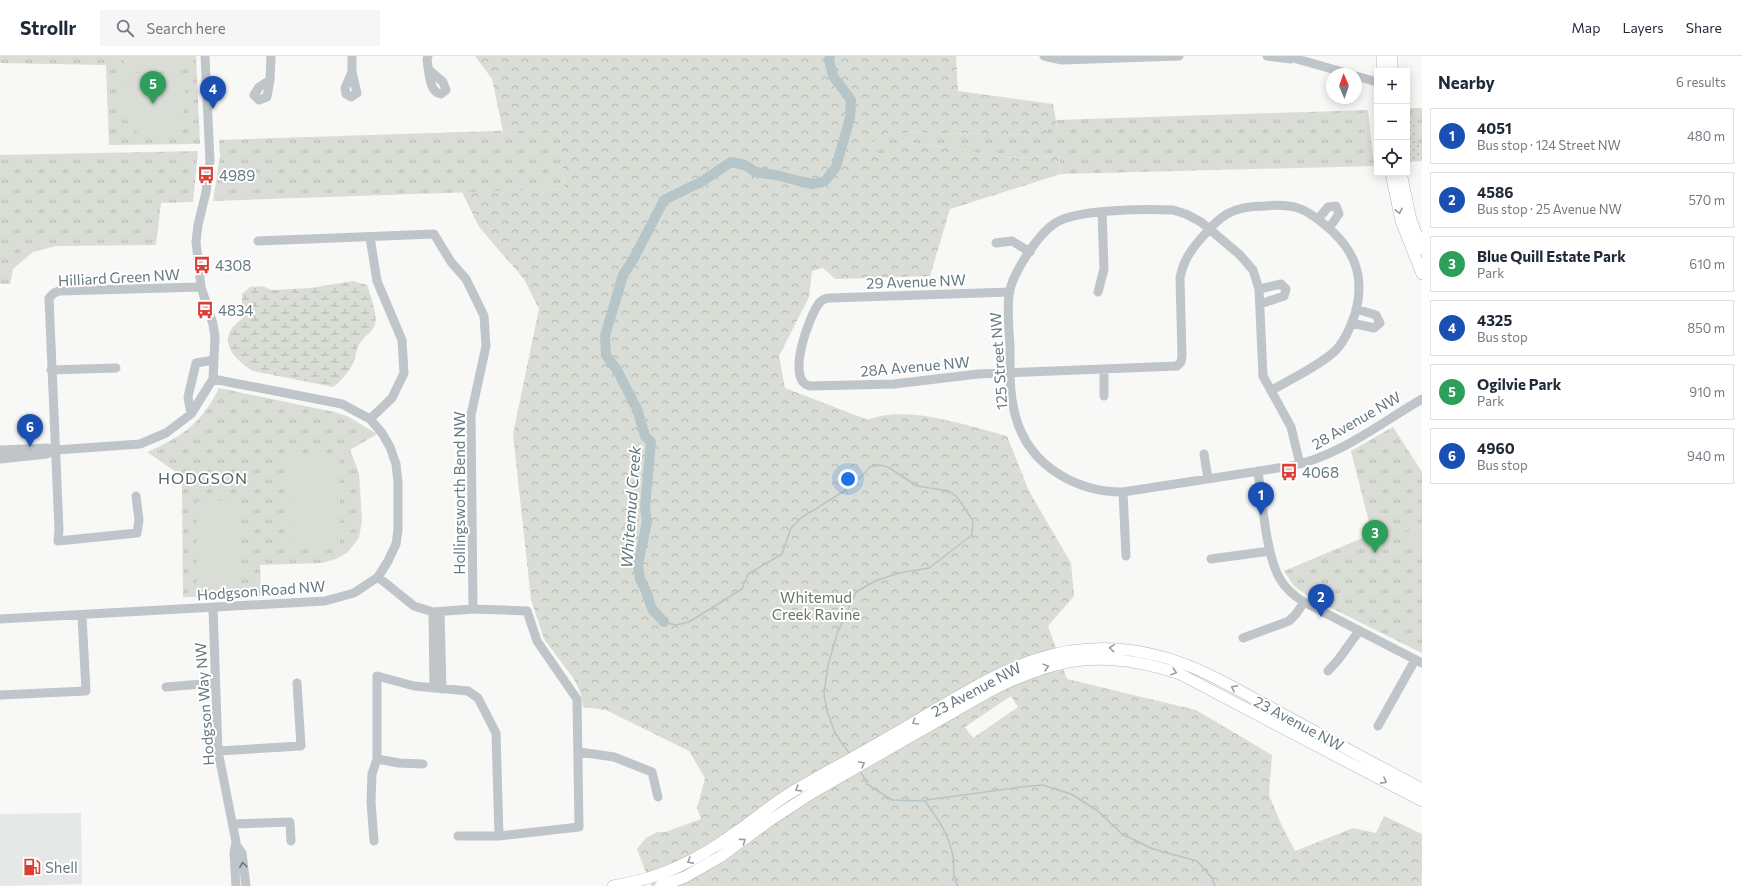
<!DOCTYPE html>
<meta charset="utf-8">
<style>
:root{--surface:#fff;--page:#f6f6f7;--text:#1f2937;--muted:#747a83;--line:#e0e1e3;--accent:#d93025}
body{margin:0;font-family:Commissioner,sans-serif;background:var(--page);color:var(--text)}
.controls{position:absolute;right:12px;top:12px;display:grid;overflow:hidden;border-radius:0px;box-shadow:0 2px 10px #0003}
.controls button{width:36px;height:36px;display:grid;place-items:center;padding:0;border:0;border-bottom:1px solid var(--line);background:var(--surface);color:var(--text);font:20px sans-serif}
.compass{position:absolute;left:1326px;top:12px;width:36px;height:36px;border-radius:50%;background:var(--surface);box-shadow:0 2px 10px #0003;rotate:358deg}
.you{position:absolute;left:848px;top:423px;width:14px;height:14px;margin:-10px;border:3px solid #fff;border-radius:50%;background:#1a73e8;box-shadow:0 0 0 6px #1a73e833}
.badge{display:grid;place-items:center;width:26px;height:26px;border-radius:50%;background:var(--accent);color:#fff;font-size:13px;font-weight:700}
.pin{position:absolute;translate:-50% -33px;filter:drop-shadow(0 1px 2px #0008)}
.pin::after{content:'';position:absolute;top:21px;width:14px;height:12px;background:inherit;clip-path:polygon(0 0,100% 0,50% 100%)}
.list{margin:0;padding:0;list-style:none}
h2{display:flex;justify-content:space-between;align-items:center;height:52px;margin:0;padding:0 16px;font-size:17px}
h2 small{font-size:13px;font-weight:400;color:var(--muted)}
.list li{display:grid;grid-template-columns:26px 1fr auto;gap:12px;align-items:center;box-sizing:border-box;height:56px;margin:0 8px 8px;padding:0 8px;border:1px solid var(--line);border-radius:0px}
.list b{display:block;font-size:15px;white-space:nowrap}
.list p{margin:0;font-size:13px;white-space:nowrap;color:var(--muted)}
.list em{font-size:13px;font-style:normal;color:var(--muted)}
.icon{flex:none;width:22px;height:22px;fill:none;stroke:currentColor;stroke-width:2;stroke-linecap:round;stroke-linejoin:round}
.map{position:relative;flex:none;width:1422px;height:830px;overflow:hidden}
header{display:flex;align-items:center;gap:24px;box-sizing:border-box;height:56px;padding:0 20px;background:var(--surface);border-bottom:1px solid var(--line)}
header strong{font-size:19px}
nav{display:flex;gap:22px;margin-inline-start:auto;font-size:14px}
.search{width:280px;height:36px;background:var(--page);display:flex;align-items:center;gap:10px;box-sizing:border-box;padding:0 14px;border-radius:0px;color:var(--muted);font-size:15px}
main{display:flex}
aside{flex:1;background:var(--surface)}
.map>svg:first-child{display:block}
</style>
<header>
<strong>Strollr</strong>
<div class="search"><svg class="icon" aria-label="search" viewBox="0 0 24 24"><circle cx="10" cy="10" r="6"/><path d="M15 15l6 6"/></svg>Search here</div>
<nav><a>Map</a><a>Layers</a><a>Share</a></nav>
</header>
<main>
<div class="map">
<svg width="1422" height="830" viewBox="0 0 1422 830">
<defs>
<pattern id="grass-dots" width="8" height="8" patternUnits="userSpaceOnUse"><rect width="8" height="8" fill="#d9ddd5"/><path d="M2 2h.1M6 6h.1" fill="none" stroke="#b4b8b2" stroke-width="1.8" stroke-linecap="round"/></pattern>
<pattern id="forest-crowns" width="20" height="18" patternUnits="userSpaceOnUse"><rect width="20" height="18" fill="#d9ddd5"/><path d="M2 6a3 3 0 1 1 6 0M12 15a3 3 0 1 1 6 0" fill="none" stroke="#b4b8b2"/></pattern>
<pattern id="wetland-marsh" width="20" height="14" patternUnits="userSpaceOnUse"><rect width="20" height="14" fill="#d9ddd5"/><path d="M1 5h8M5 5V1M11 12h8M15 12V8" fill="none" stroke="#b4b8b2"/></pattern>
<pattern id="park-tufts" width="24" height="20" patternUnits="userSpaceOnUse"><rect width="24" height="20" fill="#d9ddd5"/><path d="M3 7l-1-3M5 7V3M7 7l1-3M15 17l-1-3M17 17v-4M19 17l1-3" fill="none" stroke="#b4b8b2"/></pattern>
</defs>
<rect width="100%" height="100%" fill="#f8f8f6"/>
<path fill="#e6e8e7" d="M81 757 82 828 0 830V758Z"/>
<path fill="url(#grass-dots)" d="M1422 52V105L1407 106V53Z"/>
<path fill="url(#forest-crowns)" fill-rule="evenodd" d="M475 0H956L958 35 1053 48 1057 70 1046 79 889 76 898 85 1013 102 1059 100 1061 118 950 153 930 220 835 223 823 212 812 215 809 241 779 300 785 332 868 364C907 348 967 370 1007 380L1029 435 1071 507 1074 540 1048 570 1067 623 1196 654 1272 699 1269 739 1282 770 1295 795 1353 772 1376 777 1384 760 1422 778V830H651L637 793 646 782 657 776H665L701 763 697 752 705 722 689 695 606 654 583 651 581 638 574 623 544 583 531 544 513 378 539 253 524 223 479 171 462 136 564 133 560 73 503 75 492 23ZM1011 640 1018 651 973 682 965 671Z"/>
<path fill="url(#wetland-marsh)" d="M353 225 367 229C370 238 378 260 375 268 373 276 364 280 360 287 357 291 356 297 355 302 352 312 342 325 333 331L253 315C230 301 216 281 242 263V238L250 231 262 230 272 234 311 232Z"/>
<path fill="url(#park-tufts)" d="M0 0H196L200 88 109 89 106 9 0 7Z
M1410 52H1422V103Z
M1368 54 1374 110 1061 118 1059 100 1013 102 898 85 881 104 867 89 889 76 1046 79 1048 71 1057 70 1056 64Z
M560 73 564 133 213 145 220 100 219 84Z
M198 95 193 146 161 147 156 189 56 190 33 196 13 213 10 228H0V99Z
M219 332 334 356 347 360 377 378 350 394 359 417 362 464 359 482 347 497 336 503 322 507 260 509 261 540 183 541 182 420 147 396C182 381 202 367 219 332Z
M1393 371 1422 416V597L1309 541 1294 530 1284 515 1372 478 1351 395Z"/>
<path fill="#d9ddd5" d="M124 0H178L179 15 124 17Z
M180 20 186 25 182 69C173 75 163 81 153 82 133 82 119 56 119 38 119 33 121 27 122 23Z
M339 402 340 488H290L289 403Z
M239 444 240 528H197V445Z
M1422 466V503L1406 476Z"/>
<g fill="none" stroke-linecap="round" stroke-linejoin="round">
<path stroke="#b6c5c7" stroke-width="1.5" d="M664 566 676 569 689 566 742 533 748 518 782 498 791 472 801 462 852 430 870 411 879 409 888 411 917 430 949 435 958 442 973 465 972 479 929 512 899 517 875 525 856 536 837 578 828 609 824 638 827 655 835 677 849 697
M860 714 867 728 892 744 925 745C938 764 948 776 953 800 955 811 951 820 958 830
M926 744 1021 731 1043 729 1071 738 1098 755 1122 778 1153 793 1197 805 1212 822 1215 830"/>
<path stroke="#b6c5c7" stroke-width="10" d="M664 566 652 553 646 535 640 523 638 508 647 466 645 451 651 386 645 380 637 353 617 314 606 299 605 280 623 219 634 202 664 144 701 126 731 106 745 109 754 115 761 117 776 119 799 125 813 128 825 125 836 111 850 62 851 44 833 20 829 4 830 0"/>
<g stroke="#b1b8ba" stroke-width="12">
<path id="major" d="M1382 0V15
M1392 0V15
M1391 117 1401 165 1422 218
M1401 117 1411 164 1422 193
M613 830C660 823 698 804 736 776 755 763 772 748 792 736 829 714 868 694 906 671 990 622 1057 573 1159 600 1199 610 1234 632 1270 651 1321 679 1371 706 1422 733
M660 830 685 821 720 801 769 765 812 737 990 635C1058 600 1107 593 1180 618L1422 745"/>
</g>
<path stroke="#bfc5c8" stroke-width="9" d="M428 0 427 4C429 15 429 37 441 38L446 34 443 26 429 14
M1044 0 1062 4 1179 0
M1267 0 1291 3
M1286 0 1350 18
M352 16 345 32 346 38 351 41 357 37 352 16V0
M1356 20 1377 26
M270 24 259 31 254 39 259 44 267 41 270 24 271 0
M1318 163 1328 151 1336 150 1339 158 1329 172
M258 185 434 178 451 206 466 223 484 260 486 290 471 359 473 553
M996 187 1012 185 1030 196
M1259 233 1281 228 1286 233 1284 240 1260 248
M1010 236 831 242C827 242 823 243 820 246 809 259 785 325 810 330L894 328 978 318 1177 310 1181 306 1182 300 1180 222C1183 204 1193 191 1205 178 1211 171 1218 163 1227 158 1239 151 1252 150 1265 150 1275 149 1285 149 1295 151 1306 154 1315 161 1324 168 1354 192 1366 220 1355 258 1351 270 1346 283 1337 293 1323 308 1290 323 1271 335
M1098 236 1104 213 1102 156
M1352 267 1374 272 1380 267 1376 259 1356 253
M51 314 116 312
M1104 314V340
M191 358 188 341 196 307 214 304
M370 363 392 342 404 317 402 284 377 225 370 181
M0 394 47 392 56 394 140 388 166 377 191 358 213 323 215 281 213 268 201 231 196 186 198 169 206 136 210 105 205 0
M1204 398 1208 423
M0 403 47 398 56 394
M1300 408 1291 371 1263 320 1259 233 1253 214 1240 199 1201 166 1186 158 1173 154C1147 153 1079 153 1057 166 1039 176 1012 218 1009 238 1007 255 1009 273 1010 290 1010 314 1009 339 1016 362 1030 410 1076 436 1123 436L1291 410C1338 401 1381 367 1422 343
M1258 415C1262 443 1266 500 1280 523 1286 533 1294 540 1304 546L1422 607
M1123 436 1126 500
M136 440 139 464 137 477 58 485 59 474 49 242 54 237 59 235 201 231
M1211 503 1270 495
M378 521 414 550 433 556 473 553 527 555 537 585 577 643 579 771 499 780H458
M213 552 218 695 236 786 234 797 236 830
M433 556 434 632
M440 556 442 633
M0 563 325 545 354 537 378 521 388 505 396 488 398 474V426L396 408 390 391 382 377 370 363 342 348 213 323
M1243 582 1289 565 1296 558 1304 546
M1328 615 1338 604 1359 575
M166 631 214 627
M0 639 86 635 82 560
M1378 670 1415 604
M218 695 301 690 297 627
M579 696 614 701 652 716 658 741
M377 703 399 707 423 708
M234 768 290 766 291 785
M374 785 371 746 372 718 377 703V620L414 630 468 635 478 642 496 677 499 780
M237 790 242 797 246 830"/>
<use href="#major" stroke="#fff" stroke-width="11"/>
</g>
<defs><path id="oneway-chevron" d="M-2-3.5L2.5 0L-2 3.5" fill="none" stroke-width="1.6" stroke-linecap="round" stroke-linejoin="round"/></defs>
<g stroke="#93a1a6">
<use href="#oneway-chevron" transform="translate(1399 155) rotate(78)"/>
<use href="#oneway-chevron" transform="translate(1112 592) rotate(-175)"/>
<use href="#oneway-chevron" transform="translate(1046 611) rotate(-15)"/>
<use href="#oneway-chevron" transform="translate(1174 616) rotate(19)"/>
<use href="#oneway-chevron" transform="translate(1234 632) rotate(-152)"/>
<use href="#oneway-chevron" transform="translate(915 666) rotate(149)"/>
<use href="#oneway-chevron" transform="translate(862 708) rotate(-30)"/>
<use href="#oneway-chevron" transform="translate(1384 725) rotate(28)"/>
<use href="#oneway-chevron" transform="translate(798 733) rotate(148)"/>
<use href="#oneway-chevron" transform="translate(743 785) rotate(-36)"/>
<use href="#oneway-chevron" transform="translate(690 805) rotate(151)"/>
</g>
<use stroke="#657980" href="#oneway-chevron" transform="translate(243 809) rotate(-97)"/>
<defs>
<g id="bus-bare" transform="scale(1.38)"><path d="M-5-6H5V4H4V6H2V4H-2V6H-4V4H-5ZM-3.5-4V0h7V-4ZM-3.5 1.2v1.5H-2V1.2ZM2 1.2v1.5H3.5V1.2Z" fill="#db3e33" stroke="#fff" stroke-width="2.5" paint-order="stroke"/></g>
<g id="fuel-bare" transform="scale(1.38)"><path d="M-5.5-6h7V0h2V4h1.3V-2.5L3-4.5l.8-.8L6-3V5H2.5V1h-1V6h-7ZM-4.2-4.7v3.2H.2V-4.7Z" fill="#db3e33" stroke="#fff" stroke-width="2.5" paint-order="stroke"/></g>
</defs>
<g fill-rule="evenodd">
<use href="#bus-bare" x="206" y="119"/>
<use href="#bus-bare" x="202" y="209"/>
<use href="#bus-bare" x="205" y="254"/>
<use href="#bus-bare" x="1289" y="416"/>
<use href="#fuel-bare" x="32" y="811"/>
</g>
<g text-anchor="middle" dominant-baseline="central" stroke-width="4" stroke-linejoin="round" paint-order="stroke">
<g font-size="15" fill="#657980" stroke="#fff" text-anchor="start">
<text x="219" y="119">4989</text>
<text x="215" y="209">4308</text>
<text x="218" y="254">4834</text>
<text x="1302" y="416">4068</text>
<text x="45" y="811">Shell</text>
</g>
<g font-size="15" fill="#657980" stroke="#fff">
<text transform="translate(119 221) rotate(-3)">Hilliard Green NW</text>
<text transform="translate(916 225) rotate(-2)">29 Avenue NW</text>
<text transform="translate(998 305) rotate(-94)">125 Street NW</text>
<text transform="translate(915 310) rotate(-5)">28A Avenue NW</text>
<text transform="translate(1356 364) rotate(-30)">28 Avenue NW</text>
<text transform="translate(459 437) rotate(-90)">Hollingsworth Bend NW</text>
<text transform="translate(261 534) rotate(-4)">Hodgson Road NW</text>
<text transform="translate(976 633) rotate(-28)">23 Avenue NW</text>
<text transform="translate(204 648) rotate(-94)">Hodgson Way NW</text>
<text transform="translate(1299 667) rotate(28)">23 Avenue NW</text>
</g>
<g font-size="15" fill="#6a7863" stroke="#fff">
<text x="816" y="541">Whitemud<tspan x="816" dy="17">Creek Ravine</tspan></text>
</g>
<g font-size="16" letter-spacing="1" fill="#56656b" stroke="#fff">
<text x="203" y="421">HODGSON</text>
</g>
<g font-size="16" font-style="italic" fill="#60777a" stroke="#fff">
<text transform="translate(630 451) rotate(-86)">Whitemud Creek</text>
</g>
</g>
</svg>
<div class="controls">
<button>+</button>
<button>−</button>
<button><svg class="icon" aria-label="locate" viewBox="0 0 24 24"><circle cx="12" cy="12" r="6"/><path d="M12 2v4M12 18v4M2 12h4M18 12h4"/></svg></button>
</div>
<svg class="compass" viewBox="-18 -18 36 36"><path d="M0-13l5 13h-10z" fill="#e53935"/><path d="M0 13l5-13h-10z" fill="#747a83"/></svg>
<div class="you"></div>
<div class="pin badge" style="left:1261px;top:459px;background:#1a4fb4">1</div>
<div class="pin badge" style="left:1321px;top:561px;background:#1a4fb4">2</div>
<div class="pin badge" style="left:1375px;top:497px;background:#2e9e5b">3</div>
<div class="pin badge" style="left:213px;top:53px;background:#1a4fb4">4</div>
<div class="pin badge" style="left:153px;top:48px;background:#2e9e5b">5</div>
<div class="pin badge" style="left:30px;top:391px;background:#1a4fb4">6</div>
</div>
<aside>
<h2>Nearby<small>6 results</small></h2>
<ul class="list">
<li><span class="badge" style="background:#1a4fb4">1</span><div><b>4051</b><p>Bus stop · 124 Street NW</p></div><em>480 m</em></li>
<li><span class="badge" style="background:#1a4fb4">2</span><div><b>4586</b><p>Bus stop · 25 Avenue NW</p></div><em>570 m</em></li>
<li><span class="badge" style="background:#2e9e5b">3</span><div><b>Blue Quill Estate Park</b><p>Park</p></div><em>610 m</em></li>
<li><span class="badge" style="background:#1a4fb4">4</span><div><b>4325</b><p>Bus stop</p></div><em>850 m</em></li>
<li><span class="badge" style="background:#2e9e5b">5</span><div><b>Ogilvie Park</b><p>Park</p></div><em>910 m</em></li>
<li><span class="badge" style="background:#1a4fb4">6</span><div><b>4960</b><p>Bus stop</p></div><em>940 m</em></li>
</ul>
</aside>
</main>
